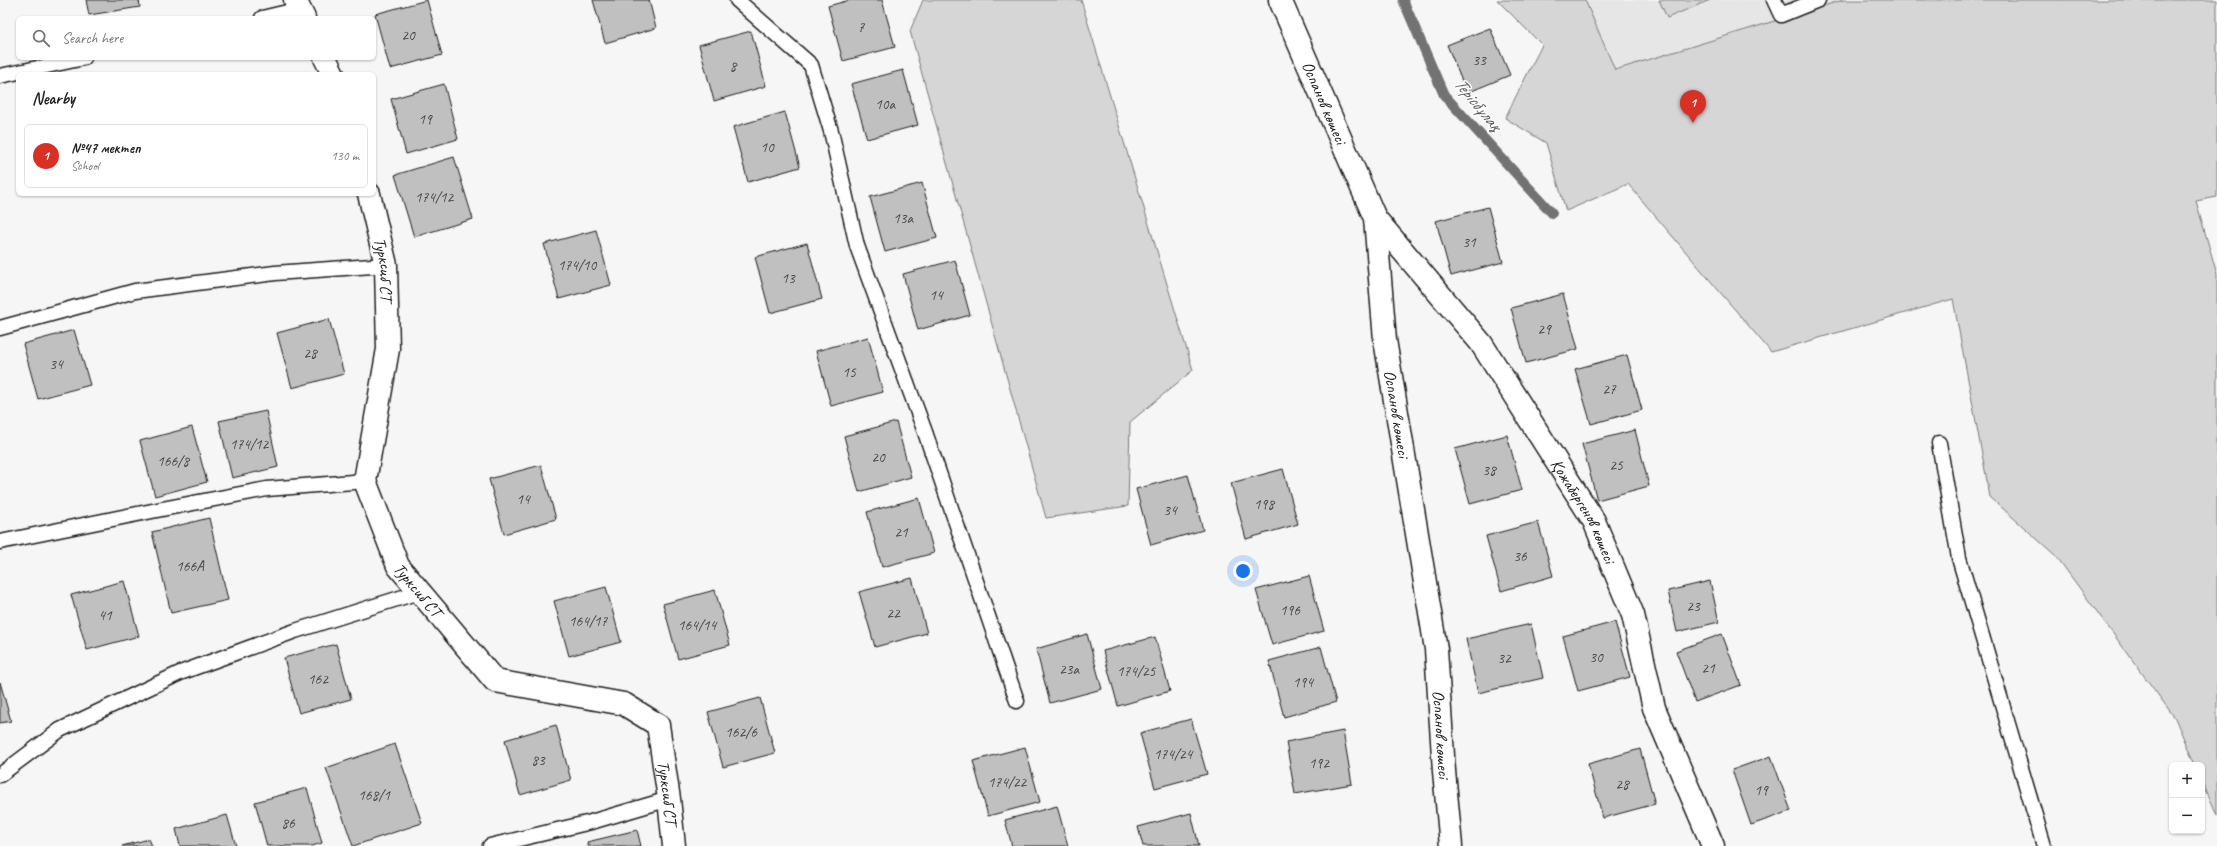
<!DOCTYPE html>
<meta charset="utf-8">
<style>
:root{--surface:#fff;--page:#f6f6f6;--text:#222;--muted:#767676;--line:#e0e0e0;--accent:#d93025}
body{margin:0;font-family:Caveat,sans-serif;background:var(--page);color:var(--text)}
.controls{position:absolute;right:12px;bottom:12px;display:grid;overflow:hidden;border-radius:6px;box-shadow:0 1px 3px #0004}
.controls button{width:36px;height:36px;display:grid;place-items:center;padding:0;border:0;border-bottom:1px solid var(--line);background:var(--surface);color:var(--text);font:20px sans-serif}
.you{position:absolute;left:1243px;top:571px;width:14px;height:14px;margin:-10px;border:3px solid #fff;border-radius:50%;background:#1a73e8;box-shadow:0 0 0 6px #1a73e833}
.badge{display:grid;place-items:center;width:26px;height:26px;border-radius:50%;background:var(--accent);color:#fff;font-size:13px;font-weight:700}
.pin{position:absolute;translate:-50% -33px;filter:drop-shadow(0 1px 2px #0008)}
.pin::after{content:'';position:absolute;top:21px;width:14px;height:12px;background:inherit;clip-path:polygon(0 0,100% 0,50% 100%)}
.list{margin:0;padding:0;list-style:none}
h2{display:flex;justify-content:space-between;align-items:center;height:52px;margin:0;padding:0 16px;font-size:17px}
h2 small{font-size:13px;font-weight:400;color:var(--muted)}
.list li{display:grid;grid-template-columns:26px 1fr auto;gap:12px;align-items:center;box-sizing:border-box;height:64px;margin:0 8px 8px;padding:0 8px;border:1px solid var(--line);border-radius:6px}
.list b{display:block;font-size:15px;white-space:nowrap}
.list p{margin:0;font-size:13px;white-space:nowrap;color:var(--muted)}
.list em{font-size:13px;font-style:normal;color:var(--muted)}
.icon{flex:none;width:22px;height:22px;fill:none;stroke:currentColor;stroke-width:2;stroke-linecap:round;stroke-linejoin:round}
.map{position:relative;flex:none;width:2217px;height:846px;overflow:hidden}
.search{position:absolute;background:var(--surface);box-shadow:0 1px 3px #0004;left:16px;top:16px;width:360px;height:44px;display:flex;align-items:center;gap:10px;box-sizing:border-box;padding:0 14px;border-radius:6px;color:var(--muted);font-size:15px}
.panel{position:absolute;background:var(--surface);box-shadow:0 1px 3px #0004;left:16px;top:72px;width:360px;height:124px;border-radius:6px}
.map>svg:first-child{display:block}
</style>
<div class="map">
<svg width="2217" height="846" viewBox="0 0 2217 846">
<rect width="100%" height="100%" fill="#f6f6f6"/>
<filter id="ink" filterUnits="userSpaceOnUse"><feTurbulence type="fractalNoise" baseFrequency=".025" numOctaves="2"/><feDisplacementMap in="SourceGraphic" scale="8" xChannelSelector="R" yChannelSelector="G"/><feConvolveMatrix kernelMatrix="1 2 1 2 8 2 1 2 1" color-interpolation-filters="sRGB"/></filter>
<g filter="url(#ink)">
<path fill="#e6e6e6" d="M1558 0H1659L1667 18 1710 0H1911L1628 184Z"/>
<path fill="#d6d6d6" stroke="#797979" d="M923 0H1081L1193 370 1130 422 1128 506 1046 518 910 31Z
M1497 0H1585L1615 70 1843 0H2217V197L2196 201 2217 274V815L2202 780V765H2195L2175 718 2056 556 1990 497 1953 299 1771 352 1628 184 1566 211 1546 143 1505 118 1542 45Z
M1659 0H1710L1667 18Z"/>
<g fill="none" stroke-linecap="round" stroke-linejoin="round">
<path stroke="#727272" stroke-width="10" d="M1403 0 1444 95 1552 213"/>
</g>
<path fill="#c0c0c0" stroke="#1c1c1c" d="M86 0H139L140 7 89 15Z
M427 0 442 55 390 69 375 14Z
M593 0H649L656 28 605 43Z
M850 0H882L895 47 843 61 828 6Z
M1490 28 1510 75 1467 93 1447 45Z
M751 31 766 86 714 101 699 45Z
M903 70 918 125 867 139 851 84Z
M444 84 458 139 406 154 391 99Z
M785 112 800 167 748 182 733 127Z
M454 157 473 219 414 237 395 175Z
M922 183 937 238 885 252 870 197Z
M1488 207 1503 262 1451 276 1436 221Z
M596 230 611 285 559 299 544 244Z
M807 243 822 299 770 313 755 257Z
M955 260 970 315 918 330 903 274Z
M1563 294 1578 349 1526 363 1511 308Z
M329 319 344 374 292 388 277 333Z
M74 330 90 385 38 399 23 344Z
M868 337 883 392 831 406 816 351Z
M1627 355 1642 410 1591 424 1575 369Z
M266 411 278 467 232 478 219 421Z
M896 422 911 477 859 492 844 436Z
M192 427 207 482 155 496 140 441Z
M1635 430 1649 486 1597 500 1582 444Z
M1507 435 1522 490 1470 504 1455 449Z
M541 465 556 519 504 534 489 479Z
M1283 469 1298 524 1246 539 1231 483Z
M1188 475 1203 530 1151 545 1136 489Z
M919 498 934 553 882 567 867 512Z
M209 518 228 600 171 613 152 532Z
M1538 522 1553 576 1501 591 1486 536Z
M1309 576 1324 631 1272 645 1256 590Z
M912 578 927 633 875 647 859 592Z
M124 581 139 636 87 650 71 595Z
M1710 581 1719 622 1677 632 1668 591Z
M606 587 621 642 569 656 554 601Z
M715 590 730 645 678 659 663 604Z
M1615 622 1630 677 1578 691 1563 636Z
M1531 624 1543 678 1478 693 1466 639Z
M1087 634 1102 689 1050 703 1036 649Z
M1722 634 1741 685 1695 702 1676 651Z
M1155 637 1170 691 1118 706 1103 651Z
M336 644 351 699 299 713 284 658Z
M1321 647 1336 702 1284 717 1269 661Z
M0 682 11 721 0 723Z
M760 698 775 753 723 767 708 712Z
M1191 719 1207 774 1155 788 1140 733Z
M556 725 571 780 520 795 505 740Z
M1343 731 1352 784 1295 794 1286 742Z
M395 744 422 823 353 846 326 768Z
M1025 747 1040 802 988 816 973 761Z
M1640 749 1655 804 1603 818 1588 764Z
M1771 756 1791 811 1751 825 1732 770Z
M307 788 322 843 312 846H267L255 802Z
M1057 806 1068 846H1012L1005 820Z
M1191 813 1199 846H1143L1138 827Z
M227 815 236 846H180L176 829Z
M637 830 641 846H588L587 842Z
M149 839 152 846H122Z"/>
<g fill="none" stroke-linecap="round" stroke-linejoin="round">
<g stroke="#1c1c1c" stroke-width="17">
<path id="lane" d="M737 0 811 65 831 131 857 246 925 432 1017 701
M1774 0 1781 15 1818 0
M262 18 300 9
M0 76 84 58
M0 328 135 291 275 273 386 265
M1939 443 1959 558 2044 846
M0 542 162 509 267 489 365 481
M0 775 60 730 180 673 295 631 419 592
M490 846 591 822 669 799"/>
</g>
<g stroke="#1c1c1c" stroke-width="25">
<g id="street">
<path d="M295 0 304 18"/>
<path d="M325 58 333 74"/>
<path id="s1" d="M369 194 386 265 388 349 365 481 398 566 495 681 624 704 658 725 669 799 674 846"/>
<path id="s2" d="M1375 218 1481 343 1594 521 1633 615 1654 708 1713 846"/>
</g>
</g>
<g stroke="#1c1c1c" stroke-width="25">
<g id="secondary">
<path id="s3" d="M1280 0 1375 218 1385 340 1436 649 1444 771 1451 846"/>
</g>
</g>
<use href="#lane" stroke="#fff" stroke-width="14"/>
<use href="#street" stroke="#fff" stroke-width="22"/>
<use href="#secondary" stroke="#fff" stroke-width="22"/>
</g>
</g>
<g text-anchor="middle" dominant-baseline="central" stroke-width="3" stroke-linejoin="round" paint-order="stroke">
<g font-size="15" fill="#454545">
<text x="861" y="27">7</text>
<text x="408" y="35">20</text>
<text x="1479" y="60">33</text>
<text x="733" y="66">8</text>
<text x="885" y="104">10а</text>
<text x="425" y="119">19</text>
<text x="767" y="147">10</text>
<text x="434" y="197">174/12</text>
<text x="903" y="218">13а</text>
<text x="1469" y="242">31</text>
<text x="577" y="265">174/10</text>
<text x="788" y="278">13</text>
<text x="936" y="295">14</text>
<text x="1544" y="329">29</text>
<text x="310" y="353">28</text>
<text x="56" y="364">34</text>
<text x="849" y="372">15</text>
<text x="1609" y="389">27</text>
<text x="249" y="444">174/12</text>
<text x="878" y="457">20</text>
<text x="173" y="461">166/8</text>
<text x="1616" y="465">25</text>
<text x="1489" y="470">38</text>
<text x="523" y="499">14</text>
<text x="1264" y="504">198</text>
<text x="1170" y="510">34</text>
<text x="901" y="532">21</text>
<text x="1520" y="556">36</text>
<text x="190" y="566">166А</text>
<text x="1693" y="606">23</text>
<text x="1290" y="610">196</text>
<text x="893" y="613">22</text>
<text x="105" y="615">41</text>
<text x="588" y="621">164/17</text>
<text x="697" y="625">164/14</text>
<text x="1596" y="657">30</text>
<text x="1504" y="658">32</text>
<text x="1708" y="668">21</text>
<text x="1069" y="669">23а</text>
<text x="1136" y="671">174/25</text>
<text x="318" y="679">162</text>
<text x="1303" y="682">194</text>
<text x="741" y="732">162/6</text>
<text x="1173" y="754">174/24</text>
<text x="538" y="760">83</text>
<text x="1319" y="763">192</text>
<text x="1007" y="782">174/22</text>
<text x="1622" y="784">28</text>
<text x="1761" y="790">19</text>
<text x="374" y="795">168/1</text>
<text x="288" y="823">86</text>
</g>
<g font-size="17" fill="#1c1c1c" stroke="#fff">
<text stroke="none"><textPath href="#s3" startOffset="112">Оспанов көшесі</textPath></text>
<text stroke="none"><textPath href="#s1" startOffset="77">Турксиб СТ</textPath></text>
<text stroke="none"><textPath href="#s3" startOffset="435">Оспанов көшесі</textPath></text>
<text stroke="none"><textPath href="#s2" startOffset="361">Қожабергенов көшесі</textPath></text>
<text stroke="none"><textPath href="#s1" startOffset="413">Турксиб СТ</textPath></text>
<text stroke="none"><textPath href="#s3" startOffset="759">Оспанов көшесі</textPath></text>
<text stroke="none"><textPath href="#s1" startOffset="772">Турксиб СТ</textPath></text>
</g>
<g font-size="18" font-style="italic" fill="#5d5d5d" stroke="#fff">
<text transform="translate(1478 104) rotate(50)">Терісбұлақ</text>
</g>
</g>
</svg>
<div class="controls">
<button>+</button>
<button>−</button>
</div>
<div class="you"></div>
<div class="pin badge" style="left:1693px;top:123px">1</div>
<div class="search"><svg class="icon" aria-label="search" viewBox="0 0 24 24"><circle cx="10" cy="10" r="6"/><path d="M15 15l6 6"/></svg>Search here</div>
<section class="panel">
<h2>Nearby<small></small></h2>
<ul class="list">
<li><span class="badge">1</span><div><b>№47 мектеп</b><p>School</p></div><em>130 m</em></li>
</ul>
</section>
</div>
